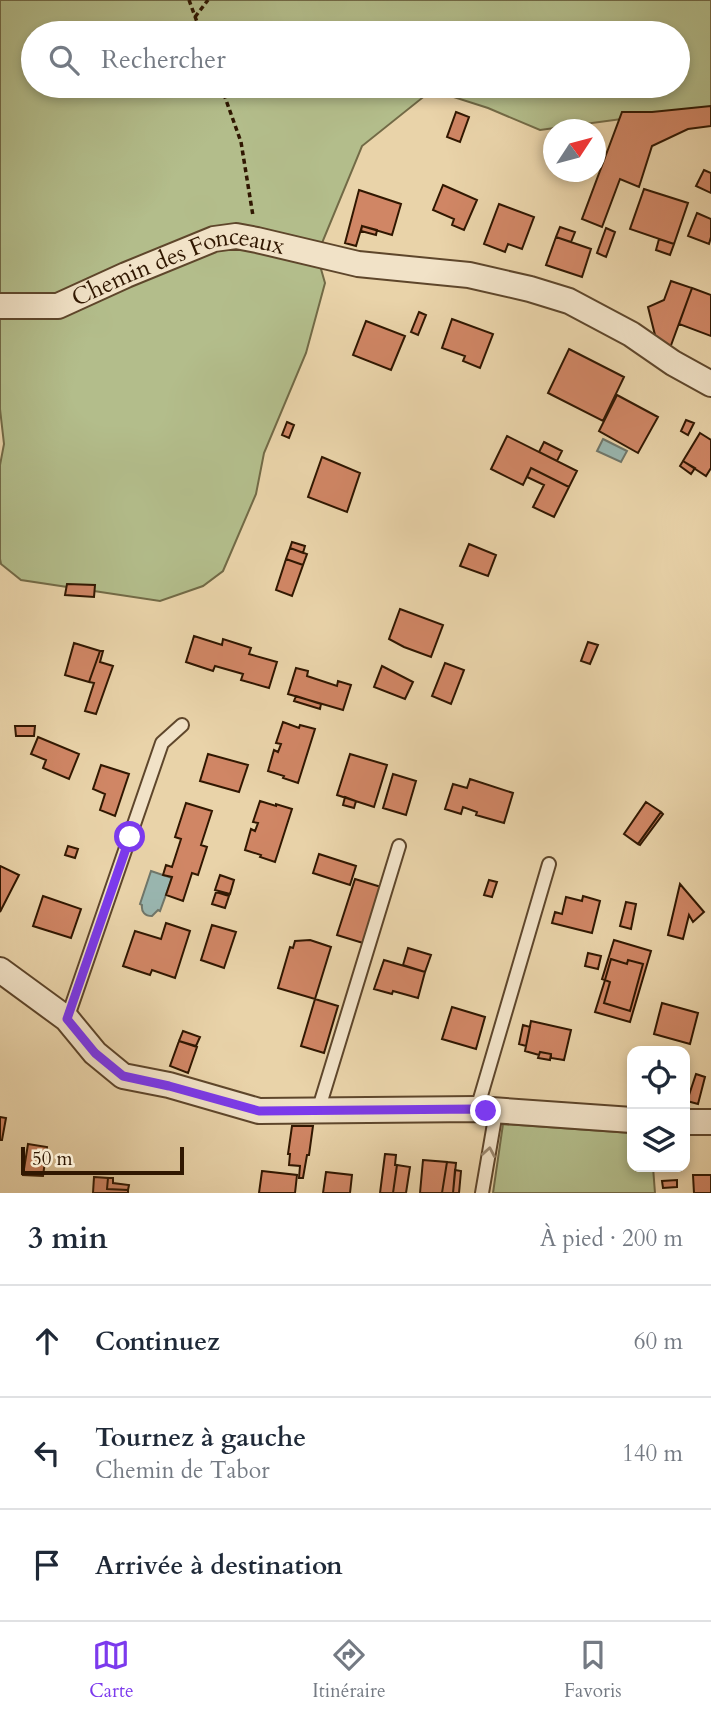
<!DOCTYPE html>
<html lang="fr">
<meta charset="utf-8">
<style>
:root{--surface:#fff;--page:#f2f2f3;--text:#1f2937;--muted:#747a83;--line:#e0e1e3;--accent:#7c3aed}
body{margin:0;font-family:Cardo,serif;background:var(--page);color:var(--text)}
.controls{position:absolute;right:21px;bottom:21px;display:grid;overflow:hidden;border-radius:14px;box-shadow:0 4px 10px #0003}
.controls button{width:63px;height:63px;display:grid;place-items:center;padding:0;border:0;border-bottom:2px solid var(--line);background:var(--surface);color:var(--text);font:35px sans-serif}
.compass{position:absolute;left:543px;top:119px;width:63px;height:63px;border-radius:50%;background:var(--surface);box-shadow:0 4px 10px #0003;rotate:54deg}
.scale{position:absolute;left:21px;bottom:18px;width:163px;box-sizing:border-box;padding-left:7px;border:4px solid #301701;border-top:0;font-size:19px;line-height:24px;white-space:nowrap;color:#301701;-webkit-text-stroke:5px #f1e2c7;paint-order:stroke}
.stop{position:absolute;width:21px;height:21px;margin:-16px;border:5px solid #7c3aed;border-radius:50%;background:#fff}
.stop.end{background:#7c3aed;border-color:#fff;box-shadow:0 2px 7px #0008}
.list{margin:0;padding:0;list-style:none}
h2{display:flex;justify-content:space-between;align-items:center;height:91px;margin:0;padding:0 28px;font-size:30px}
h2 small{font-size:23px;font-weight:400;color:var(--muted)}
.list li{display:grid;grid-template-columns:46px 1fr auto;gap:21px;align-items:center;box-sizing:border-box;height:112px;padding:0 28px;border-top:2px solid var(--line)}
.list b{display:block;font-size:26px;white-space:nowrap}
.list p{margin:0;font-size:23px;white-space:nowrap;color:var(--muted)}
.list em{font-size:23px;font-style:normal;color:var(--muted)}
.icon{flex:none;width:38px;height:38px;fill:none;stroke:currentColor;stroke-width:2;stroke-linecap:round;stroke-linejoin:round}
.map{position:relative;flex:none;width:711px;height:1193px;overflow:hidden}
.search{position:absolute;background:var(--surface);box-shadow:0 4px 10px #0003;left:21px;right:21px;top:21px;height:77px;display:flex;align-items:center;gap:18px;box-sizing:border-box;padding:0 24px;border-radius:38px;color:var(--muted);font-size:26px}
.sheet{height:427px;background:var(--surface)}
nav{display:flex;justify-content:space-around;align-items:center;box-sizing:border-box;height:98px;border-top:2px solid var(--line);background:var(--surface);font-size:19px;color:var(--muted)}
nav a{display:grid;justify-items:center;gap:4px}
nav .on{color:var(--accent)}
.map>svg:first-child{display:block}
</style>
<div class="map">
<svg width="711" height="1193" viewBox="0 0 711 1193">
<rect width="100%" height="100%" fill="#e9d3a9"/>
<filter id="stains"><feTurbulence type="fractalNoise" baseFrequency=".00286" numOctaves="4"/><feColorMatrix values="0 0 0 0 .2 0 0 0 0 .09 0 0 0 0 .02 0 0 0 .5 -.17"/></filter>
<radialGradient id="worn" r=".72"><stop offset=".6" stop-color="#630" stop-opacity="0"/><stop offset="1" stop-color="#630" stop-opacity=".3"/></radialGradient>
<path fill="#b3bd8b" stroke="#726a46" stroke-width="2" fill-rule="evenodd" d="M0 0H711V107L540 130 488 108 432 90 362 146 317 255 325 283 306 353 264 453 256 494 223 571 203 586 160 601 21 580 1 564 0 559V465L4 444 0 409ZM33 33H678V86H33Z
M503 1124 632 1133V1167H653L655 1193H493Z"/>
<path fill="#99b6b0" stroke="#6f766a" stroke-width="2" d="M603 439 627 451 621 462 597 451Z
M151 871 172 878 160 911 158 910 152 916C145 916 141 912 142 905L140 904Z"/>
<path fill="#d08665" stroke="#301701" stroke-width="2" d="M711 106V126L688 129 652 146 639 187 620 179 602 227 582 219 622 112H652Z
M456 112 469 117 460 142 447 137Z
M704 170 711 173V193L696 186Z
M443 185 477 200 464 230 452 225 454 219 433 210Z
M644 189 688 203 674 244 630 229Z
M359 190 401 204 392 235 362 226 356 246 345 243Z
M499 204 534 217 522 249 508 244 505 252 484 244Z
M697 213 711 219V237L709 244 688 236Z
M362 226 377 230 376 235 361 231Z
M560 227 575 232 571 242 556 237Z
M606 228 615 232 606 257 597 253Z
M556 237 591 249 582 277 546 265Z
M659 239 674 244 670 255 656 250Z
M671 281 692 288 670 348 656 339 648 307 664 300Z
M692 288 711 295V336L679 324Z
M419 312 426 315 418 335 411 332Z
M452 319 493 334 480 368 463 361 465 356 442 348Z
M366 321 405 336 391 370 353 355Z
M569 349 624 377 603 421 548 393Z
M617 395 658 417 638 453 599 431Z
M686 420 694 423 688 435 681 431Z
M287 422 294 425 289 438 282 435Z
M700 433 711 440V468L706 476 683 461Z
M507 436 577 471 569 487 531 468 523 485 491 469Z
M544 442 562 451 557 461 539 452Z
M322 457 360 473 347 512 308 497Z
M683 461 695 468 691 474 680 466Z
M531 468 569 487 554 517 533 507 544 485 527 477Z
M292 542 305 546 303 553 290 548Z
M469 544 496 555 488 576 460 566Z
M290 548 307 554 303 565 286 559Z
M286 559 303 565 292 596 276 590Z
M67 584 95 585 94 597 65 595Z
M400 609 443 625 431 657 404 647 389 639Z
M194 636 222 645 223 639 251 648 249 654 277 662 269 688 241 680 243 674 215 666 213 671 186 662Z
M588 642 598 645 590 664 581 661Z
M74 643 100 651 89 682 65 675Z
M100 651H103L100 662 113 666 96 714 85 711 94 683 89 682Z
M445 663 464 670 451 704 432 696Z
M382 666 413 682 405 699 374 687Z
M296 668 308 671 307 676 337 686 338 681 351 685 343 710 288 694Z
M296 696 321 704 320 709 294 701Z
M283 722 299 728 300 725 315 729 298 783 283 778 284 776 268 771 274 750 278 752 281 744 276 743Z
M15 726H35L34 736H16Z
M38 737 79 754 69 779 43 768 46 760 31 754Z
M208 754 248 765 239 792 200 781Z
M350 754 387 765 374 807 337 795Z
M101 765 129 774 115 816 100 810 105 794 93 789Z
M393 774 416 781 406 815 383 808Z
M470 779 513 793 504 823 476 815 477 812 463 807 461 814 445 809 453 784 467 788Z
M345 797 356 801 354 808 343 805Z
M260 801 276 806V804L292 809 275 862 260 857 261 855 245 850 251 829 255 831 258 823 253 822Z
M646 802 661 812 638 844 624 834Z
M186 803 212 811 201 845 207 847 198 875 192 873 183 901 166 895 172 877 163 875 166 865 172 867 181 839 175 837Z
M661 812 663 814 640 845 638 844Z
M68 846 78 849 75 858 65 855Z
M319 854 356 866 350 885 313 873Z
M0 866 19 875 0 912Z
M220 875 234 880 230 894 215 890Z
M355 879 381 887 363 943 337 935Z
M489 880 497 882 492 897 484 895Z
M680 884 704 912 693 922 689 915 683 939 668 935Z
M216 892 229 896 225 908 212 904Z
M43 896 81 909 71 938 33 926Z
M583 896 600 901 592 933 552 923 555 912 562 914 566 897 582 901Z
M626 902 636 904 631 929 620 926Z
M166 923 190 931 175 978 152 970 150 975 123 966 135 931 161 939Z
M212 925 236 932 224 968 201 960Z
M310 940 331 947 315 999 278 988 290 947 293 948 295 941Z
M614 940 651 951 630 1022 595 1012 605 980 610 982 604 1003 630 1011 643 964 628 960 627 964 611 959 605 980 602 979Z
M408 948 431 955 425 972 403 965Z
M588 953 601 956 598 969 585 966Z
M611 959 627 964 628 960 643 964 630 1011 604 1003 610 982 605 980Z
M384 960 425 972 418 998 393 991 392 994 374 989Z
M315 999 338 1006 324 1053 301 1046Z
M662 1003 698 1013 690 1044 654 1034Z
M452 1007 485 1017 476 1049 442 1039Z
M531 1021 571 1030 564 1060 551 1058V1054L540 1052 539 1055 525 1051Z
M523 1025 530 1027 526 1046 519 1044Z
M183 1031 200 1037 196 1046 179 1041Z
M179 1041 197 1047 188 1073 170 1066Z
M540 1052 551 1054 550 1060 538 1058Z
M696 1074 705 1077 698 1104 687 1101Z
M0 1117 6 1118 2 1140H0Z
M292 1126H313L309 1155H307L303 1178H299L300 1166 289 1165 290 1154H288Z
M28 1144 47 1147 43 1176 23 1175Z
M385 1154 396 1155 395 1165H397L393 1193H380Z
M423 1160 447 1162 442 1193H420Z
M447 1162 456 1163 453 1193H442Z
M397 1165 410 1167 406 1193H393Z
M455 1170 461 1171 459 1193H453Z
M262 1171 297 1175 295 1193H259Z
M326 1172 352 1175 350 1193H323Z
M693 1175H711V1193H694Z
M94 1177 108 1178 107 1189 128 1190V1193H93Z
M108 1178H113V1183L129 1185 128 1190 107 1189Z
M677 1180V1187L663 1188 662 1181Z"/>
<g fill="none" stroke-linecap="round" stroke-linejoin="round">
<g stroke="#5e462b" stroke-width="16">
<path id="service" d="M67 1019 162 743 182 725
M477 1109 549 864
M318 1111 399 846
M482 1193 496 1112"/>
</g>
<g stroke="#5e462b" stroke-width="28">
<g id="minor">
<path id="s1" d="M0 306H58L126 275 214 239 236 236 257 240 358 264 469 275 530 289 569 301 631 334 673 363 711 384"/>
<path d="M0 970 67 1019 95 1053 123 1076 169 1085 259 1111 477 1109 632 1120"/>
<path d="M685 1122H711"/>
</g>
</g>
<path stroke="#301701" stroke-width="3.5" stroke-dasharray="5 3.5" stroke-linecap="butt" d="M189 0 201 33
M195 17 208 0
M221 86 241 142 253 216"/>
<use href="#service" stroke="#f1e2c7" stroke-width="12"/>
<use href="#minor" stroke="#f1e2c7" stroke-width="24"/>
</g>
<defs><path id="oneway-chevron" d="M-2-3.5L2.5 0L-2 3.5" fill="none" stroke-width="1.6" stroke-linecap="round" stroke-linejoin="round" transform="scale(1.75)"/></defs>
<use stroke="#9a876e" href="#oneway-chevron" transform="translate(489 1152) rotate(-80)"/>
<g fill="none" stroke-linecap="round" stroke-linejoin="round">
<path stroke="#7c3aed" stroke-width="9" d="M130 837 67 1019 95 1053 123 1076 169 1086 259 1111 477 1109 486 1111"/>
</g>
<g text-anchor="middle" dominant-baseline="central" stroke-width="5" stroke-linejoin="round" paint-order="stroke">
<g font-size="24" fill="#301701" stroke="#f1e2c7">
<text stroke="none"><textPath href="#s1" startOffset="187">Chemin des Fonceaux</textPath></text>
</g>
</g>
<rect width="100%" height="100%" filter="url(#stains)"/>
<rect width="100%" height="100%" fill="url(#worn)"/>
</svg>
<div class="controls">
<button><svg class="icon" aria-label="locate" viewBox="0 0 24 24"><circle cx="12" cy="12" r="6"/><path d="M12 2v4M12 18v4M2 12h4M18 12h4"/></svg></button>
<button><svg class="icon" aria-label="layers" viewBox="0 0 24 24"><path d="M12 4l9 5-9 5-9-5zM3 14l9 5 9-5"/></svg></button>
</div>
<svg class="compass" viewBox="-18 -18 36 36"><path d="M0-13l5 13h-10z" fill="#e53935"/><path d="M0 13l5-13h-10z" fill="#747a83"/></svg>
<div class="scale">50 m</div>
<div class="stop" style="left:130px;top:837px"></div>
<div class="stop end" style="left:486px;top:1111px"></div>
<div class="search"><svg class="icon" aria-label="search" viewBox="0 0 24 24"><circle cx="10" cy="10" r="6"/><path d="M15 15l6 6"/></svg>Rechercher</div>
</div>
<section class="sheet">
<h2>3 min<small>À pied · 200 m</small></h2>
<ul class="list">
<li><svg class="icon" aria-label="ahead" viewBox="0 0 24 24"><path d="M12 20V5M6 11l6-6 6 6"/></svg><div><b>Continuez</b></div><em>60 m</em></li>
<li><svg class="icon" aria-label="left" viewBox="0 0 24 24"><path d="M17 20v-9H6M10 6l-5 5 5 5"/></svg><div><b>Tournez à gauche</b><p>Chemin de Tabor</p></div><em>140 m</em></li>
<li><svg class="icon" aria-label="arrive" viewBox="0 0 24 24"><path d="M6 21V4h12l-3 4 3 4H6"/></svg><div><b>Arrivée à destination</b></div></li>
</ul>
</section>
<nav>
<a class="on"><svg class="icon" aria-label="map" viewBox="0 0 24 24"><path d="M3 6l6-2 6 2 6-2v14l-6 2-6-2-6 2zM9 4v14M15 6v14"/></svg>Carte</a>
<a><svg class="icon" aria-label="directions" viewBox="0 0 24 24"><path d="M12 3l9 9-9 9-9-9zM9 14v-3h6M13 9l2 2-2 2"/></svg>Itinéraire</a>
<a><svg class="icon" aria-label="saved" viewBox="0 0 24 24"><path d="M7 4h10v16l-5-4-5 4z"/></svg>Favoris</a>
</nav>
